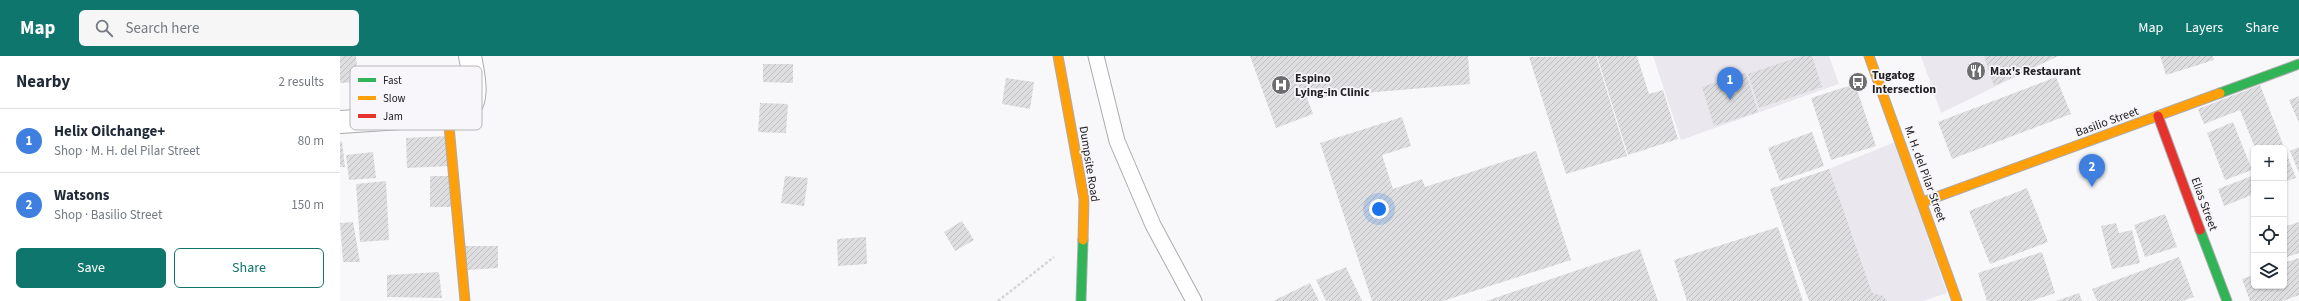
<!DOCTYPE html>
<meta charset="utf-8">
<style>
:root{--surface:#fff;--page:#f6f6f7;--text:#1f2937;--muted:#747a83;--line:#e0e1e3;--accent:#0f766e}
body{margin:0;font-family:"Source Sans 3",sans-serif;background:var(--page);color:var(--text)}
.controls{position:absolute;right:12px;bottom:12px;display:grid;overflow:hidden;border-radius:6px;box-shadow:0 1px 3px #0004}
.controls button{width:36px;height:36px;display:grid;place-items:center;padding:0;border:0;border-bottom:1px solid var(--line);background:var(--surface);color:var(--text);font:20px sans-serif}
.you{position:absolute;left:1039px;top:153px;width:14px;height:14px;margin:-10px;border:3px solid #fff;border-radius:50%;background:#1a73e8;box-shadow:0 0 0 6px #1a73e833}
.badge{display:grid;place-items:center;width:26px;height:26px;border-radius:50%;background:var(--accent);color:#fff;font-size:13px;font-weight:700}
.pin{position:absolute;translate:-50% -33px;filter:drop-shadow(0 1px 2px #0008)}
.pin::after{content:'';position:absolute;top:21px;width:14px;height:12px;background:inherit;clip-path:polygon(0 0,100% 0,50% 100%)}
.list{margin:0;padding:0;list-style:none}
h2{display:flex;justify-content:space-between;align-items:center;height:52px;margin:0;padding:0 16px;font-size:17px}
h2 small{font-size:13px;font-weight:400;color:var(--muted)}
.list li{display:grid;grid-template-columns:26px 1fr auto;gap:12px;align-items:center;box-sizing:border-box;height:64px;padding:0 16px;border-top:1px solid var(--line)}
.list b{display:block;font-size:15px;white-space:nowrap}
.list p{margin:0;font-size:13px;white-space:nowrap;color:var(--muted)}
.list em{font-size:13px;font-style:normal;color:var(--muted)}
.actions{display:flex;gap:8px;padding:12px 16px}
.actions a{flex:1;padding:9px 0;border:1px solid var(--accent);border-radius:6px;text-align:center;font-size:14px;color:var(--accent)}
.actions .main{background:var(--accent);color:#fff}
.icon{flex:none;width:22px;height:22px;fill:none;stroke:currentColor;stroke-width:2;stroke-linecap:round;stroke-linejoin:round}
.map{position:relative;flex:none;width:1959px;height:245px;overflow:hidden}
header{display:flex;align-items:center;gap:24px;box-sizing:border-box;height:56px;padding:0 20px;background:var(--accent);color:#fff}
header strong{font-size:19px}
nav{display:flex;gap:22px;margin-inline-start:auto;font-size:14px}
.search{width:280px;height:36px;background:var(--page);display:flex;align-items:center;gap:10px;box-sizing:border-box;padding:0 14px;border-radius:6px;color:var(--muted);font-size:15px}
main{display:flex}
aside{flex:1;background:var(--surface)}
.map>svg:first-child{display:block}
</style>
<header>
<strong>Map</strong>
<div class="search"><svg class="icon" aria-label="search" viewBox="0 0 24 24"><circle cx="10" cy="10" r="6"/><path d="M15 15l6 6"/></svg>Search here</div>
<nav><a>Map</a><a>Layers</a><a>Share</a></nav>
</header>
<main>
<aside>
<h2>Nearby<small>2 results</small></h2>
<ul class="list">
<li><span class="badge" style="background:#3f7fe0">1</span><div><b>Helix Oilchange+</b><p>Shop · M. H. del Pilar Street</p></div><em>80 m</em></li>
<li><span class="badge" style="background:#3f7fe0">2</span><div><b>Watsons</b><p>Shop · Basilio Street</p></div><em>150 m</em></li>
</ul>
<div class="actions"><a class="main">Save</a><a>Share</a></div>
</aside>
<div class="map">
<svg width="1959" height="245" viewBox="0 0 1959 245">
<defs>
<pattern id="building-hatch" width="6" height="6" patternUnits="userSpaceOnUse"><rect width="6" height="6" fill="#dedddf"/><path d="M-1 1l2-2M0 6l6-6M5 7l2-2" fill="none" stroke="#bebdbf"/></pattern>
</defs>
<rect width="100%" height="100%" fill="#f8f7fa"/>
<path fill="#eae7ef" d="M1313 0H1489L1499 28 1341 84Z
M1581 0H1718L1601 57Z
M1555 86 1607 237 1583 245H1469L1430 133 1489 113Z"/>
<path fill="url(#building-hatch)" d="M0 0H16L18 26 0 27Z
M910 0H1128L1130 28 967 42 973 58 936 72Z
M1256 0 1287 100 1226 118 1189 1Z
M1257 0H1297L1309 38 1323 34 1338 83 1288 99Z
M1462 0H1472L1482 31 1419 52 1408 18Z
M1644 0H1718L1654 30Z
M1820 0H1873L1874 4 1826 19Z
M423 8H453V27L423 26Z
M1406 17 1418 56 1374 70 1362 31Z
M1716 21 1731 58 1612 103 1598 66Z
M666 22 694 26 690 53 662 48Z
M1515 28 1536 90 1491 104 1471 42Z
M1920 29 1956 122 1944 126V92H1915L1900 54 1864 68 1858 53Z
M1959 40V67L1949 44Z
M420 47 448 48 446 77 418 76Z
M1062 61 1071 90 1042 99 1053 133 1082 123 1085 131 1196 95 1231 204 1103 245H1032L980 87Z
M1893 66 1912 114 1885 124 1867 77Z
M1472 76 1484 110 1440 125 1428 92Z
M108 80 110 110 67 112 66 82Z
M2 85 5 111H0V86Z
M1959 91V117L1950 95Z
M33 96 36 122 9 124 6 99Z
M1489 113 1532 237 1543 240 1547 245H1469L1430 133Z
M1914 119V138L1884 150 1878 133Z
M90 120H112V151H90Z
M445 120 468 122 464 150 441 147Z
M46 125 49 184 20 186 16 128Z
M1687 132 1708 186 1650 208 1629 155Z
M1825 158 1837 191 1805 201 1794 169Z
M622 165 634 184 615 195 604 176Z
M13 166 20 206H3L0 167Z
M1959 166V197L1944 202V171Z
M1776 167 1779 177 1792 174 1800 207 1772 213 1761 170Z
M1438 171 1463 245H1347L1334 204Z
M526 181 527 208 498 210 497 183Z
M124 190H158V212L126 214Z
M1300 193 1318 245H1146Z
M1702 196 1715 237 1691 245H1647L1638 217Z
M1839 201 1854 241 1842 245H1757L1752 233Z
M1959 202V239L1943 245H1910L1902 223 1914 219V230H1944V207Z
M1006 211 1022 245H986L976 224Z
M99 216 102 242 47 241V219Z
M970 227 979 245H933Z
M1739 237 1742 245H1716Z"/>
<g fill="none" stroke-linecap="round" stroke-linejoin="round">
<g stroke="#acacae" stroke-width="17">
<path id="lane" d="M756 0 777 85 813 169 854 245"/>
</g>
<g stroke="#acacae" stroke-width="24">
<path id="street" d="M0 66 122 58C142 49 133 17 130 0"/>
</g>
<g stroke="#acacae" stroke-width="11">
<path id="fast" d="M1880 37 1959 8
M1860 174 1887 245
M741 245 743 184"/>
</g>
<g stroke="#acacae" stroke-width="11">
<path id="slow" d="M718 0 744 143 743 184
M1529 0 1617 245
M108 59 125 245
M1583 146 1880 37"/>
</g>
<g stroke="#acacae" stroke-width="11">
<path id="jam" d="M1818 60 1860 174"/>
</g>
<path stroke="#d6d5d7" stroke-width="2.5" stroke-dasharray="3 2" stroke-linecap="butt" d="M658 245 714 201"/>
<use href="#lane" stroke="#fefefe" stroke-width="15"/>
<use href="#street" stroke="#fefefe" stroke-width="22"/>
<use href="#fast" stroke="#30b455" stroke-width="9"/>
<use href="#slow" stroke="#ff9f0a" stroke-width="9"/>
<use href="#jam" stroke="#e5322d" stroke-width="9"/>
</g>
<defs>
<g id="restaurant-disc" transform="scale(1)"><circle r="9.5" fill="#6d6c6e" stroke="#f8f6fb"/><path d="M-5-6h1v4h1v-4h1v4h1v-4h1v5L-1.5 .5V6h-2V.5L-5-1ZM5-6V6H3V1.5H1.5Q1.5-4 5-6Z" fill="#fff"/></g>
<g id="bus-disc" transform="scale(1)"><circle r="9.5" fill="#6d6c6e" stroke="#f8f6fb"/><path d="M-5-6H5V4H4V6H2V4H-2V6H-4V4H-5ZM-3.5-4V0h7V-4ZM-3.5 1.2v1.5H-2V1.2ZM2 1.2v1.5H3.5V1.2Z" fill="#fff"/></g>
<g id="hospital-disc" transform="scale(1)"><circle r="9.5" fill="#6d6c6e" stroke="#f8f6fb"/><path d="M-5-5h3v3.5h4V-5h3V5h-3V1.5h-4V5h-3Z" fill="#fff"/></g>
</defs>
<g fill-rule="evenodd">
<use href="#restaurant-disc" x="1636" y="15"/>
<use href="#bus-disc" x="1518" y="26"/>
<use href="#hospital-disc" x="941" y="29"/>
</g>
<g text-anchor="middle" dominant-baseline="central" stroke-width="3.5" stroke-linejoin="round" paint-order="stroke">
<g font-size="12" font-weight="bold" fill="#222123" stroke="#f8f6fb" text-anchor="start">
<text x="1650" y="15">Max's Restaurant</text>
<text x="1532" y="19">Tugatog<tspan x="1532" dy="14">Intersection</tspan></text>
<text x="955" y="22">Espino<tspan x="955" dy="14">Lying-in Clinic</tspan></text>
</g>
<g font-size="12" fill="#222123" stroke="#f8f6fb">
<text transform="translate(1767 66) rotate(-20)">Basilio Street</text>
<text transform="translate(749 108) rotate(81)">Dumpsite Road</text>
<text transform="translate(1585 118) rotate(70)">M. H. del Pilar Street</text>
<text transform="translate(1864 148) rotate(70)">Elias Street</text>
</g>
</g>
<rect x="10" y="10" width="132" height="64" rx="6" fill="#f8f6fb" stroke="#b8b6ba" stroke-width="1"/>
<rect x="18" y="22" width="18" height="4" fill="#30b455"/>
<rect x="18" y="40" width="18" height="4" fill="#ff9f0a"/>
<rect x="18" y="58" width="18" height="4" fill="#e5322d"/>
<g font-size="11" fill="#222123">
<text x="43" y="28">Fast</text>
<text x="43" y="46">Slow</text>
<text x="43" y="64">Jam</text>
</g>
</svg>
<div class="controls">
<button>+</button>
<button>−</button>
<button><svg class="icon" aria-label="locate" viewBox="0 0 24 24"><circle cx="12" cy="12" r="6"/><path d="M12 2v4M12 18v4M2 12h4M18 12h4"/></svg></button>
<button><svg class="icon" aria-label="layers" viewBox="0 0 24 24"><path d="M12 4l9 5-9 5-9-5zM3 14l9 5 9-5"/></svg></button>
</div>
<div class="you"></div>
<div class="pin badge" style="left:1390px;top:44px;background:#3f7fe0">1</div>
<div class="pin badge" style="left:1752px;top:131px;background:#3f7fe0">2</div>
</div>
</main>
